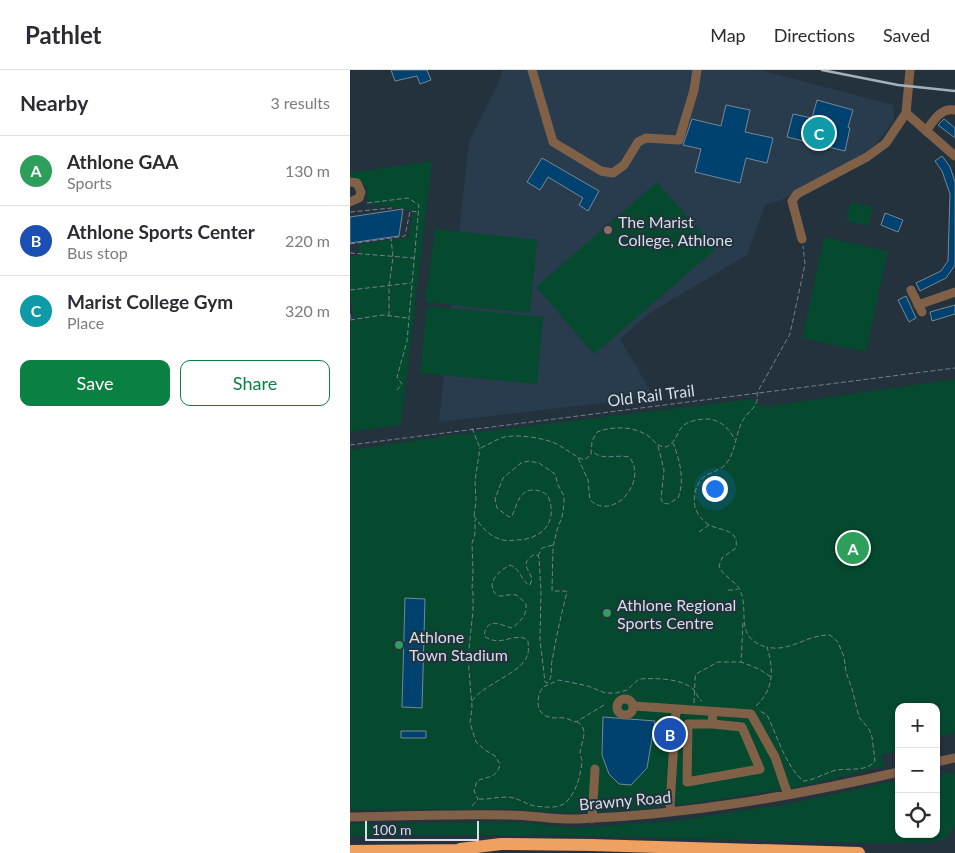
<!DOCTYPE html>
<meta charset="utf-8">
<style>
:root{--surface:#fff;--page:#f7f7f7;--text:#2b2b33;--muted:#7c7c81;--line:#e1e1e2;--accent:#0b8043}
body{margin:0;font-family:Lato,sans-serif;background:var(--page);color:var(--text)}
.controls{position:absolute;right:15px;bottom:15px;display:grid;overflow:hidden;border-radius:10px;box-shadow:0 1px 4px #0004}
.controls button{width:45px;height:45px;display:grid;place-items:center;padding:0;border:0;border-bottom:1px solid var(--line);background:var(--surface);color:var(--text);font:25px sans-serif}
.scale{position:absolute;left:15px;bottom:12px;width:114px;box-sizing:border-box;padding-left:5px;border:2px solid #d6dfe7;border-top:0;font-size:14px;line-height:18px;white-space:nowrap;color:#d6dfe7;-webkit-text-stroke:4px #24323e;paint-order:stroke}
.you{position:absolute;left:364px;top:418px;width:18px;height:18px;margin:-12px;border:4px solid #fff;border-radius:50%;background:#1a73e8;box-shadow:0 0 0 8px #1a73e833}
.badge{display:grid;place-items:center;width:32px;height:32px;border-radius:50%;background:var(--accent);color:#fff;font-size:16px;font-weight:700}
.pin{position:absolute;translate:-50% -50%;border:2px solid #fff;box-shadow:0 1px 5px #0006}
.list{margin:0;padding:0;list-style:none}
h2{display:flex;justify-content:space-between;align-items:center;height:65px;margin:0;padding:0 20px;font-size:21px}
h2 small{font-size:16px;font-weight:400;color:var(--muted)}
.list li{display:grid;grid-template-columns:32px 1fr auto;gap:15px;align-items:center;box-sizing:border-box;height:70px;padding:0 20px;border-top:1px solid var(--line)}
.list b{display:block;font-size:19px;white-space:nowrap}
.list p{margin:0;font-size:16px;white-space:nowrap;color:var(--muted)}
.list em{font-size:16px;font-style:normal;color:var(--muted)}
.actions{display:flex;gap:10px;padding:15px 20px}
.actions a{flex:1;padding:11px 0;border:1px solid var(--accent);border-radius:10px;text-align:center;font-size:18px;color:var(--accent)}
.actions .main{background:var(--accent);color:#fff}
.icon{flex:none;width:28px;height:28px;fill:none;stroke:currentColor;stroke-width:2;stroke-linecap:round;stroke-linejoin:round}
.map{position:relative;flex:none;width:605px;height:783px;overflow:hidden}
header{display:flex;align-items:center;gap:30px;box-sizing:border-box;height:70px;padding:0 25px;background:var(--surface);border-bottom:1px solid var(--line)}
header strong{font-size:24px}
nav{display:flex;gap:28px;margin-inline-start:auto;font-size:18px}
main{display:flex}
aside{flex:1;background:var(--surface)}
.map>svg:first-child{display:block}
</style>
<header>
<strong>Pathlet</strong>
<nav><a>Map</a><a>Directions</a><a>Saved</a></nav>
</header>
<main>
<aside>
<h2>Nearby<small>3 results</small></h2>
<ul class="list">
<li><span class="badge" style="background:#2e9e5b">A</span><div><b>Athlone GAA</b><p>Sports</p></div><em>130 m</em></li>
<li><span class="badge" style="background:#1a4fb4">B</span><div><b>Athlone Sports Center</b><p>Bus stop</p></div><em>220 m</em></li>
<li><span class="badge" style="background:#0f9aa8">C</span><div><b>Marist College Gym</b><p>Place</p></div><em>320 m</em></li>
</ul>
<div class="actions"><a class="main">Save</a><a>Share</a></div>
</aside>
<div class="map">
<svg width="605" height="783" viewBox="0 0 605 783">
<rect width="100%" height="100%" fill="#24323e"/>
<path fill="#293c4d" d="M152 0H410L543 35 544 50 522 79 431 130 415 135 397 185 298 244 270 269 304 327 89 352 119 71 152 5Z"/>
<path fill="#05492f" d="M82 91 51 355 0 362V252L4 251 0 223V186H10L9 174 59 167 63 140H56V138L46 139 45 137 19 135V131L16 129C19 116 13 110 0 109V103Z
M307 112 366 179 244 284 186 217Z
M501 132 523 137 518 156 496 151Z
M85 159 187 170 180 243 75 232Z
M474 167 538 181 516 282 452 268Z
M77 236 193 247 187 314 70 303Z
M605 309V662L586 668V637H549V680L531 685 535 696 457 715 417 722 344 733 300 738 228 743 154 739 0 740V380L104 365 402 329 413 337Z
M605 703V756L596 767 591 770 585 772 565 773H517L185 765 0 766V754L168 752 226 758 324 751 438 734 549 710V764H586V704Z"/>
<path fill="#00426f" stroke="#778796" d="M41 0H77L81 10 70 14 67 6 45 11Z
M467 30 503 40 498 57 500 58 495 81 437 67 443 44 462 48Z
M376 35 400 40 395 62 423 68 417 93 396 88 390 113 345 102 351 79 333 75 342 49 371 56Z
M594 49 605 58V68L588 55Z
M592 86 600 97 605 112V195L596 208 570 221 566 213 591 201 598 191 600 124 592 101 585 91Z
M192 88 249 121 238 141 229 135 233 128 198 107 190 120 177 112Z
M53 139 49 166 0 173V147Z
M535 143 553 150 548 162 531 155Z
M556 226 566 248 559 252 548 230Z
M605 235V244L582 251 580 242Z
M55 528 75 529 72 638 52 637Z
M253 647 305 651 297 698 281 715 269 714 259 704 252 685Z
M51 661H76V668H51Z"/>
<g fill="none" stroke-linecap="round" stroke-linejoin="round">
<path stroke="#74808a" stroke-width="1" stroke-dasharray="5 2.5" stroke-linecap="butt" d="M17 133 58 128 69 135 57 271 47 307 52 314 46 321
M0 142 42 138
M0 174 55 166 60 141 68 142
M0 183 64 188
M0 220 61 213
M0 244 1 250
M39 246V216L43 187 41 169
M0 250 32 245 57 248
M122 358 130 378C138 375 145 370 154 367 169 364 194 368 207 374 216 379 224 386 234 390L241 385 242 371 247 362C263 356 282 356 297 365 304 370 307 377 316 377 326 373 326 363 333 356 337 352 342 351 347 350 365 346 377 354 385 370
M0 375 605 298
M308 376 314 400 311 429 313 433 318 434 328 428C335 411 330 390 323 373
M228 388 238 410 240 430C263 452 299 411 279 387 266 384 254 391 243 382
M124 446 126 431 125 411 130 378
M359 455C355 452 351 449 348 444 341 433 344 414 355 406 362 402 370 400 375 395 386 383 385 365 392 352 397 341 410 337 407 323L440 264 455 194 453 176
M349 462 359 455C372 461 389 459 386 478L372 488 369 496C373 507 385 510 390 520 400 541 383 567 416 577
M188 486 192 478 203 475
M378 520H384L388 519
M393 553 391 592 409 599 421 607
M122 631C134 613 174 603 178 583 179 579 178 575 178 571L174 568C158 565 150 577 134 566 137 545 152 556 162 558 171 551 177 545 176 534 173 531 170 527 166 525 157 522 145 534 142 515 144 505 151 500 160 495 172 500 171 512 180 515L182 509C179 499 170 494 183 485H187L189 487 191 522 190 570 195 612 197 613C204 606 200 600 202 591 206 568 211 545 217 522L215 521H202L203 477 207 460 212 447 214 435V426L208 415 205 404 189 393 179 391 171 393 153 408 145 429 147 438 159 447 162 446C167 435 169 420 183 420 189 420 194 422 198 426 209 452 191 470 166 470 160 471 153 471 147 468 137 464 130 455 124 446
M344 633 345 609 346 604 368 592H391
M254 635 226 652C222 651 219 649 215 648 209 647 204 649 199 647 185 644 186 626 193 617L209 610 238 616 255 623H266L277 620 289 609C304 608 331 608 343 619 347 623 347 628 352 631
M406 636C424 619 424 600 417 577 439 583 458 564 480 565L488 572 494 587 496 602 502 619 509 647 519 659 522 667 525 691C515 704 494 696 480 702 472 705 461 711 453 711 434 693 428 667 417 645L410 641
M129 729C140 730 152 725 164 728 171 730 178 735 185 736 194 737 207 739 215 733 226 724 231 704 232 691 232 688 230 686 230 683 231 672 240 659 227 652
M122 736 128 729 124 721 127 711C137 706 147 709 150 694L145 686 135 680 126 672 120 653 122 637 118 587 123 541V523L122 520 123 502 122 473 125 464V450"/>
<path stroke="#806148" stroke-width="9" d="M182 0 203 72 251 101 263 103 274 95 288 72 296 68 329 70 344 20 347 0
M556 43 605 86
M576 61C584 50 590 38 605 40
M0 112 7 113 11 122 9 128 0 132
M452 169 442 131 447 124 517 87 536 73 556 43 560 0
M561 220 572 242
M568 235 605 222
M267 637a8 8 0 1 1 16 0a8 8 0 1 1-16 0Z
M284 636 401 644 425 687 438 725
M362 642 363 654 392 657 410 699 337 712 338 654H363
M586 692 605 688
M321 742 320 735 326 640
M0 747C53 746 106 744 159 745 182 745 204 750 227 749 336 745 443 726 549 702
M242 749 245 699"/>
<path stroke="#eea161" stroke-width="12" d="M110 779 151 774 241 775 509 783
M0 781 119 780"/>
<path stroke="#a5b0b9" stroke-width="2.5" d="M472 0 548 15 605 21"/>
</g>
<circle fill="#8d6e63" stroke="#24323e" stroke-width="2" cx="258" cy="160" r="5"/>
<g fill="#2e9e5b" stroke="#24323e" stroke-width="2">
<circle cx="257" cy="543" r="5"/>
<circle cx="49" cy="575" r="5"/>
</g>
<g text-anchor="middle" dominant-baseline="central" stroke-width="4" stroke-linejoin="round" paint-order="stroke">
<g font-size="16" fill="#d6dfe7" stroke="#24323e" text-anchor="start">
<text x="268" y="151">The Marist<tspan x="268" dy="18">College, Athlone</tspan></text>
<text x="267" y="534">Athlone Regional<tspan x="267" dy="18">Sports Centre</tspan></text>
<text x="59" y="566">Athlone<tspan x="59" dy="18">Town Stadium</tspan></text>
</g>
<g font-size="16" fill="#d6dfe7" stroke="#24323e">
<text transform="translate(301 325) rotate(-7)">Old Rail Trail</text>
<text transform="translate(275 730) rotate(-5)">Brawny Road</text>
</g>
</g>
</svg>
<div class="controls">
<button>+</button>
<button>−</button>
<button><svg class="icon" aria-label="locate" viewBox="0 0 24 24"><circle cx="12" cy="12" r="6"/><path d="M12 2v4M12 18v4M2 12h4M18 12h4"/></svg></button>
</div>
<div class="scale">100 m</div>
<div class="you"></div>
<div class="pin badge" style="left:503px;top:478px;background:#2e9e5b">A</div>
<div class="pin badge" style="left:320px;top:664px;background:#1a4fb4">B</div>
<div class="pin badge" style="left:469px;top:63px;background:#0f9aa8">C</div>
</div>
</main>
